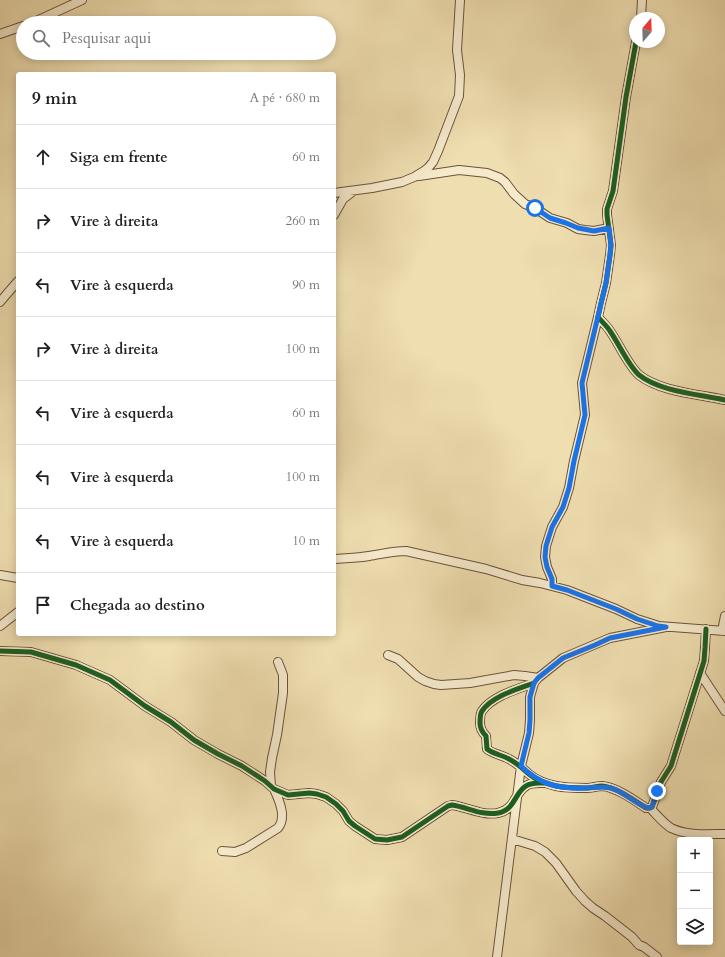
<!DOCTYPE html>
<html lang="pt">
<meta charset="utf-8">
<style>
:root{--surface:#fff;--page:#f2f2f2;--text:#222;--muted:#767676;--line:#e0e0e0}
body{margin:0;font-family:Cardo,serif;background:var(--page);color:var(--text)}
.controls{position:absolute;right:12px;bottom:12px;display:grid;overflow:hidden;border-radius:4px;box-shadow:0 2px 10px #0003}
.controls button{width:36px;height:36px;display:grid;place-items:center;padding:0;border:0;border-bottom:1px solid var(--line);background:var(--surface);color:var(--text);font:20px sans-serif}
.compass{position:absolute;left:629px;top:12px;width:36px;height:36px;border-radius:50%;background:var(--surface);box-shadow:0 2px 10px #0003;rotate:19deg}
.stop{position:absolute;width:12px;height:12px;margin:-9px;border:3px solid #1a73e8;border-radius:50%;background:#fff}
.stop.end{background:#1a73e8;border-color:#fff;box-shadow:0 1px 4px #0008}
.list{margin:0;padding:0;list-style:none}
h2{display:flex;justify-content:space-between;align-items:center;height:52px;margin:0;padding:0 16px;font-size:17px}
h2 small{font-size:13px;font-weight:400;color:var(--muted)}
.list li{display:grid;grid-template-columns:26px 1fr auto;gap:12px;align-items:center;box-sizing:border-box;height:64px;padding:0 16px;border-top:1px solid var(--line)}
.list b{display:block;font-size:15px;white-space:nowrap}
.list em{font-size:13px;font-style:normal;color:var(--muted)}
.icon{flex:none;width:22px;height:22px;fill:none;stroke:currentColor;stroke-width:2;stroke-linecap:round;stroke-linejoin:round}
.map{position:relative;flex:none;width:725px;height:957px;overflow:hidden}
.search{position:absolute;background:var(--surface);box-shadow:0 2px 10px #0003;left:16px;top:16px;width:320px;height:44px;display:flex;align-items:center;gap:10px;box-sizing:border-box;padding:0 14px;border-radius:22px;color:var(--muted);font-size:15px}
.panel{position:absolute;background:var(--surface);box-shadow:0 2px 10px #0003;left:16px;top:72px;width:320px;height:564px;border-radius:4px}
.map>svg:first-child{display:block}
</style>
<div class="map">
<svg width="725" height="957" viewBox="0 0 725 957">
<rect width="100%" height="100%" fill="#efdeb0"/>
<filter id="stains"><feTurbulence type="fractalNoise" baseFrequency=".005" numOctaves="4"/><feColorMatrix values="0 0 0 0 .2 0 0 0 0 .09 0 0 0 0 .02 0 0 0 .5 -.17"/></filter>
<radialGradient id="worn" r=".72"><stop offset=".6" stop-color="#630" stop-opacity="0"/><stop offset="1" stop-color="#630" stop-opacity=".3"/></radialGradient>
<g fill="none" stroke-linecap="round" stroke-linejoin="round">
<g stroke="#6e523a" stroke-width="10">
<path id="street" d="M641 18 642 0
M32 23 82 0
M0 34 23 26
M636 42 626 97 613 191 607 209V215L611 245 610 255 606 283 601 303 598 317C602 322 607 326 610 331 619 344 628 365 639 375 661 392 698 394 725 400
M419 176 459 170 487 173 500 178 505 182 514 194 525 204 535 208 550 218 567 223 578 229 585 230 594 231 609 228
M334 193 372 188 402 182 414 177 424 171 428 168 433 162 438 151 459 96 460 75 457 50 460 0
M334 215 343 199 352 192
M0 302 18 281
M334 559C345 558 357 558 369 556 382 554 393 551 406 551L486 569 522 580 540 583 567 590 616 609 637 619 659 626 725 631
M0 575 18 578
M552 586V579L547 567 545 557 546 546 552 527 563 507 569 488 574 461 585 415 582 383 598 317
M0 626 18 612
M722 631 725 616
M0 651 31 652 76 665 110 680 145 706 171 722 194 740 218 754 242 766 265 781 274 789 288 795 309 793 317 794 326 797 336 804 343 811 349 821 355 826 375 839 387 840 402 837 448 806 452 805C467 807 482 816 498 813 515 810 515 792 526 786 531 782 538 783 544 783
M388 655 398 659 418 677 425 681 434 684 441 685 470 683 514 675 525 676 538 678
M700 673 725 711
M534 683C518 689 492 696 482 711 480 714 480 719 480 723 480 729 482 732 486 736L487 749C493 754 502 755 509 759 517 763 522 768 529 774 536 780 547 784 556 786 566 788 577 788 587 788 592 788 597 786 602 786 616 787 634 800 646 808H650L652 807 661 782 671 766 676 750 704 661 705 648 706 629
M271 786 270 772 272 758 277 735 283 693V675L278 662
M650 808C657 815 663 823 671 828 688 836 707 834 725 834
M512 839 535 846 545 852 556 863 576 891 585 901 593 908 605 916 632 937 639 945 644 947 657 957
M222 851 235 852 246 848 278 828C287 817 279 800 274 789
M497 957 521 766 529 733 530 720V697L534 683 538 678 563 658 610 638 666 627"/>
</g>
<use href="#street" stroke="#f5eacc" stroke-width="8"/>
<g stroke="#f5eacc" stroke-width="8">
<path id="cycleway" d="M636 42 626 97 613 191 607 209V215L611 245 610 255 606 283 601 303 598 317C602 322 607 326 610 331 619 344 628 365 639 375 661 392 698 394 725 400
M0 651 31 652 76 665 110 680 145 706 171 722 194 740 218 754 242 766 265 781 274 789 288 795 309 793 317 794 326 797 336 804 343 811 349 821 355 826 375 839 387 840 402 837 448 806 452 805C467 807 482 816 498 813 515 810 515 792 526 786 531 782 538 783 544 783
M534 683C518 689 492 696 482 711 480 714 480 719 480 723 480 729 482 732 486 736L487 749C493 754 502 755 509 759 517 763 522 768 529 774 536 780 547 784 556 786 566 788 577 788 587 788 592 788 597 786 602 786 616 787 634 800 646 808H650L652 807 661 782 671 766 676 750 704 661 705 648 706 629"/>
</g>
<use href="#cycleway" stroke="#1b5e20" stroke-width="5"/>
</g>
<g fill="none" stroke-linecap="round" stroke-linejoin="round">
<path stroke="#1a73e8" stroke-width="5" d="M535 208 550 218 566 223 578 228 594 231 609 228 611 245 610 255 606 283 582 383 585 415 574 461 569 488 563 507 552 527 546 546 545 557 547 567 552 579V586L567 590 616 609 637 619 658 626 666 627 610 638 595 645 563 658 538 678 534 683 530 697V720L529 733 521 766C540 785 560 789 586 788 595 788 602 786 611 788 625 792 635 804 648 808L652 807 657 791"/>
</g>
<rect width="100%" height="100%" filter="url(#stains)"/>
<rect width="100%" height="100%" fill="url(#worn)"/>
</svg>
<div class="controls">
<button>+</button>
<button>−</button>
<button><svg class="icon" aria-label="layers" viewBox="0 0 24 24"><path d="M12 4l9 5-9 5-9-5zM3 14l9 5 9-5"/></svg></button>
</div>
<svg class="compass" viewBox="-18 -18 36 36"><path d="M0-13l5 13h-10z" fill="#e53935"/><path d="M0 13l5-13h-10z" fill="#767676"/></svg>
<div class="stop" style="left:535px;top:208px"></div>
<div class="stop end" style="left:657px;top:791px"></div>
<div class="search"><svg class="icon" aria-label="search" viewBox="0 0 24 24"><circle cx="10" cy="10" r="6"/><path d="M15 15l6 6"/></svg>Pesquisar aqui</div>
<section class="panel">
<h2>9 min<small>A pé · 680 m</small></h2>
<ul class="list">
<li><svg class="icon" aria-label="ahead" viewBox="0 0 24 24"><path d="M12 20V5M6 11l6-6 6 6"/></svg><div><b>Siga em frente</b></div><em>60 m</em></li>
<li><svg class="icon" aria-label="right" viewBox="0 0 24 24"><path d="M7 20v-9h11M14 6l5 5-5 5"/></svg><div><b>Vire à direita</b></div><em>260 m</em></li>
<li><svg class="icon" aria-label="left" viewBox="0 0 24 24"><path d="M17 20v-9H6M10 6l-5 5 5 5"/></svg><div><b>Vire à esquerda</b></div><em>90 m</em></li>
<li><svg class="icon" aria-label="right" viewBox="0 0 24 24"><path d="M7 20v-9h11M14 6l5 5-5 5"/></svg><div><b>Vire à direita</b></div><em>100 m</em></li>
<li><svg class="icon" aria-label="left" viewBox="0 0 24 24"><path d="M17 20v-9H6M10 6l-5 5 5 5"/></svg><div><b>Vire à esquerda</b></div><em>60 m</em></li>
<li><svg class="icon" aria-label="left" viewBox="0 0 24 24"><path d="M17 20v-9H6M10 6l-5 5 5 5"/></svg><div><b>Vire à esquerda</b></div><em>100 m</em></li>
<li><svg class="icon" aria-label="left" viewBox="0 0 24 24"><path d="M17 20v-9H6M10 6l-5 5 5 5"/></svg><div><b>Vire à esquerda</b></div><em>10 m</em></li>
<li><svg class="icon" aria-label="arrive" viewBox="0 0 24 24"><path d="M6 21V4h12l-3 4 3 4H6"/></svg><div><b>Chegada ao destino</b></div></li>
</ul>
</section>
</div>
